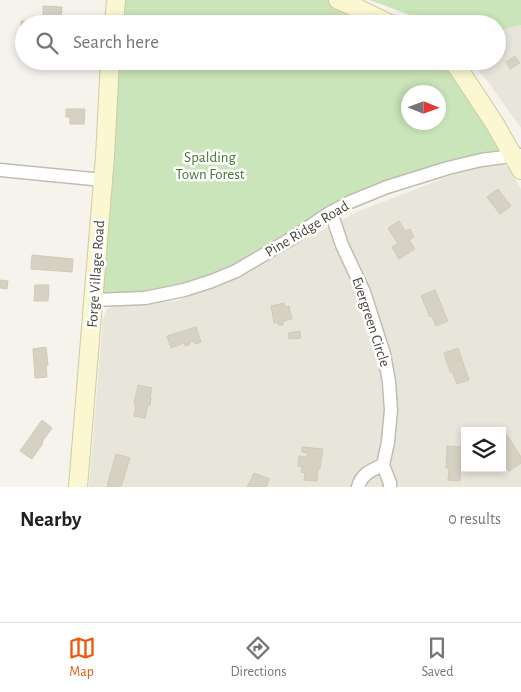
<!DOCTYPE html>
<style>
:root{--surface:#fff;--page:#f6f6f6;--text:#202124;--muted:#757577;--line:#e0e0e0;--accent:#ea580c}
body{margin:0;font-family:"Alegreya Sans",sans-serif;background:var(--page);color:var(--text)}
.controls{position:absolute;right:15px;bottom:15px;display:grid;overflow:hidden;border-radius:0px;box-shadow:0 2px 8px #0003}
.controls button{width:45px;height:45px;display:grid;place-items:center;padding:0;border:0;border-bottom:1px solid var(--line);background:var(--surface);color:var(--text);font:25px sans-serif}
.compass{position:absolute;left:401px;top:85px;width:45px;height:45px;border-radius:50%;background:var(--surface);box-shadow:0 2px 8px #0003;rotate:91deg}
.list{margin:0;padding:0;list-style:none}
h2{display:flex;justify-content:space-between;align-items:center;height:65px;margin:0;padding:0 20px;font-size:21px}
h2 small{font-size:16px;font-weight:400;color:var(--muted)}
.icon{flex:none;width:28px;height:28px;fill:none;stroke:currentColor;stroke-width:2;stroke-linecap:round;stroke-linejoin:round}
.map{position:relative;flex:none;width:521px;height:487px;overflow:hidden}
.search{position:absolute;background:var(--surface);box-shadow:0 2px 8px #0003;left:15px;right:15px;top:15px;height:55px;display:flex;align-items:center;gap:12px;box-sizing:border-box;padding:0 18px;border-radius:28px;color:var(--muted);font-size:19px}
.sheet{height:135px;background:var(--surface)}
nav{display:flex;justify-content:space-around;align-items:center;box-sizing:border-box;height:70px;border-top:1px solid var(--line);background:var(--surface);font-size:14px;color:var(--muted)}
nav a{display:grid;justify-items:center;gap:2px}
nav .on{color:var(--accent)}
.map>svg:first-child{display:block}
</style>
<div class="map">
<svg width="521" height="487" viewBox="0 0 521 487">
<rect width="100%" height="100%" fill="#f5f3ec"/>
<path fill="#e8e6db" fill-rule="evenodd" d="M521 25V128L485 78 470 61H497V31Z
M494 163H501L509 168 521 189V487H89L103 318 107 309 117 303 175 301 226 284 311 236 357 212 452 175ZM465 431H502V468H465Z"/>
<path fill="#cae5b9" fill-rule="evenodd" d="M117 0H361L399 24H115Z
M370 0H521V25L497 31V24H427L423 20Z
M112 61H450L513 155 350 202 212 281 94 300ZM408 92H438V122H408Z"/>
<path fill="#d5d1c3" stroke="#d0cab6" d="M43 6 62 7 61 18H60L59 24H51V17L43 16Z
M21 21H29V24H24V38H21Z
M515 56 520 63 510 69 506 62Z
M66 109H85L84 124H70V117H66Z
M498 189 511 206 500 214 487 197Z
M399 221 405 231 410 229 414 237 409 240 415 249 399 259 392 247 398 244 388 228Z
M32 255 73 259 72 272 31 269Z
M0 280 8 281 7 289 0 288Z
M35 285H49L48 301H34Z
M435 290 448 321 436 326 432 316 430 317 421 296Z
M284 303 285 307 289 306 292 319 283 321V325H278V322L274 323 271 306Z
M196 327 201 342 195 344 194 341 190 342V344L185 346 184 343 171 348 167 336Z
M300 331 301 338 289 339 288 333Z
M46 347 48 365H46L47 377 35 378 33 349Z
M458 348 469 380 457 384 452 372H450L444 353Z
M138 385 152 388 150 398H151L150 405 148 404 145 418 134 416 136 405 134 404Z
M42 420 52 428 42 442 43 443 32 459 20 451Z
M507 435 521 457V463L509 471 502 460 507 457 502 449V438Z
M447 446 462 447 460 481 448 480 449 468H446Z
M302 447 323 449 320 469H318L317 481 304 480 305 473 301 472 302 467 298 466 299 456 307 457 308 453 302 452Z
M116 454 130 458 121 487H109L107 486Z
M254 473 270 479 266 487H247Z"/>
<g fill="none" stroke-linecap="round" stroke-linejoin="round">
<g stroke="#c0bdaf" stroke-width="15">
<path id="street" d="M0 170 103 180
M331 212 342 245 364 292 384 354 389 382 391 410 388 442 383 465 390 483V487
M94 300 145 298 184 290 212 281 236 271 294 237 328 214 350 202 387 187 448 168 481 160 520 155
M358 487C361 474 372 470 383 465"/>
</g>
<g stroke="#d0caa0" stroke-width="20">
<path id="secondary" d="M338 0 355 7 390 24
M114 24 116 0
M452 61 458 68 495 124 521 170
M78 487 105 156 110 61"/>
</g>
<use href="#street" stroke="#fff" stroke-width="12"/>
<use href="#secondary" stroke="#faf7d1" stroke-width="18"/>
</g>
<g text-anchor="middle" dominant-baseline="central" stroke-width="5" stroke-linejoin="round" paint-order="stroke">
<g font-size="15" fill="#417632" stroke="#fff">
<text x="210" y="157">Spalding<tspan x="210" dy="17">Town Forest</tspan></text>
</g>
<g font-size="15" fill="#49453a" stroke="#fff">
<text transform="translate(307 229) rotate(-31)">Pine Ridge Road</text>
<text transform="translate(96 274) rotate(-86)">Forge Village Road</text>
<text transform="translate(371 322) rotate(72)">Evergreen Circle</text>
</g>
</g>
</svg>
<div class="controls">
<button><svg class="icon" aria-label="layers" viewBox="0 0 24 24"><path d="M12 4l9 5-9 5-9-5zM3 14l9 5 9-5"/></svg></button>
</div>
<svg class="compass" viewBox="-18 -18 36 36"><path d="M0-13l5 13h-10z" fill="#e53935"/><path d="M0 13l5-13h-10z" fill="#757577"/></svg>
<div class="search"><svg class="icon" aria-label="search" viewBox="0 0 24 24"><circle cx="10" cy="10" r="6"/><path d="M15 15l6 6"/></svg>Search here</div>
</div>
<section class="sheet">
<h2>Nearby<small>0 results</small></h2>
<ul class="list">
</ul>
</section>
<nav>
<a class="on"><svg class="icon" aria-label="map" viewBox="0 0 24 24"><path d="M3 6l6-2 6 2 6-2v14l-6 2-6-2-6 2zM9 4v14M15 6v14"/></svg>Map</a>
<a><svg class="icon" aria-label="directions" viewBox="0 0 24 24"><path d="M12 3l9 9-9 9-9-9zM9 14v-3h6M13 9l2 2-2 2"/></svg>Directions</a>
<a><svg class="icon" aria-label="saved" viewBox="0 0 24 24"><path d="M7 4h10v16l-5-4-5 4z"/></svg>Saved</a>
</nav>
